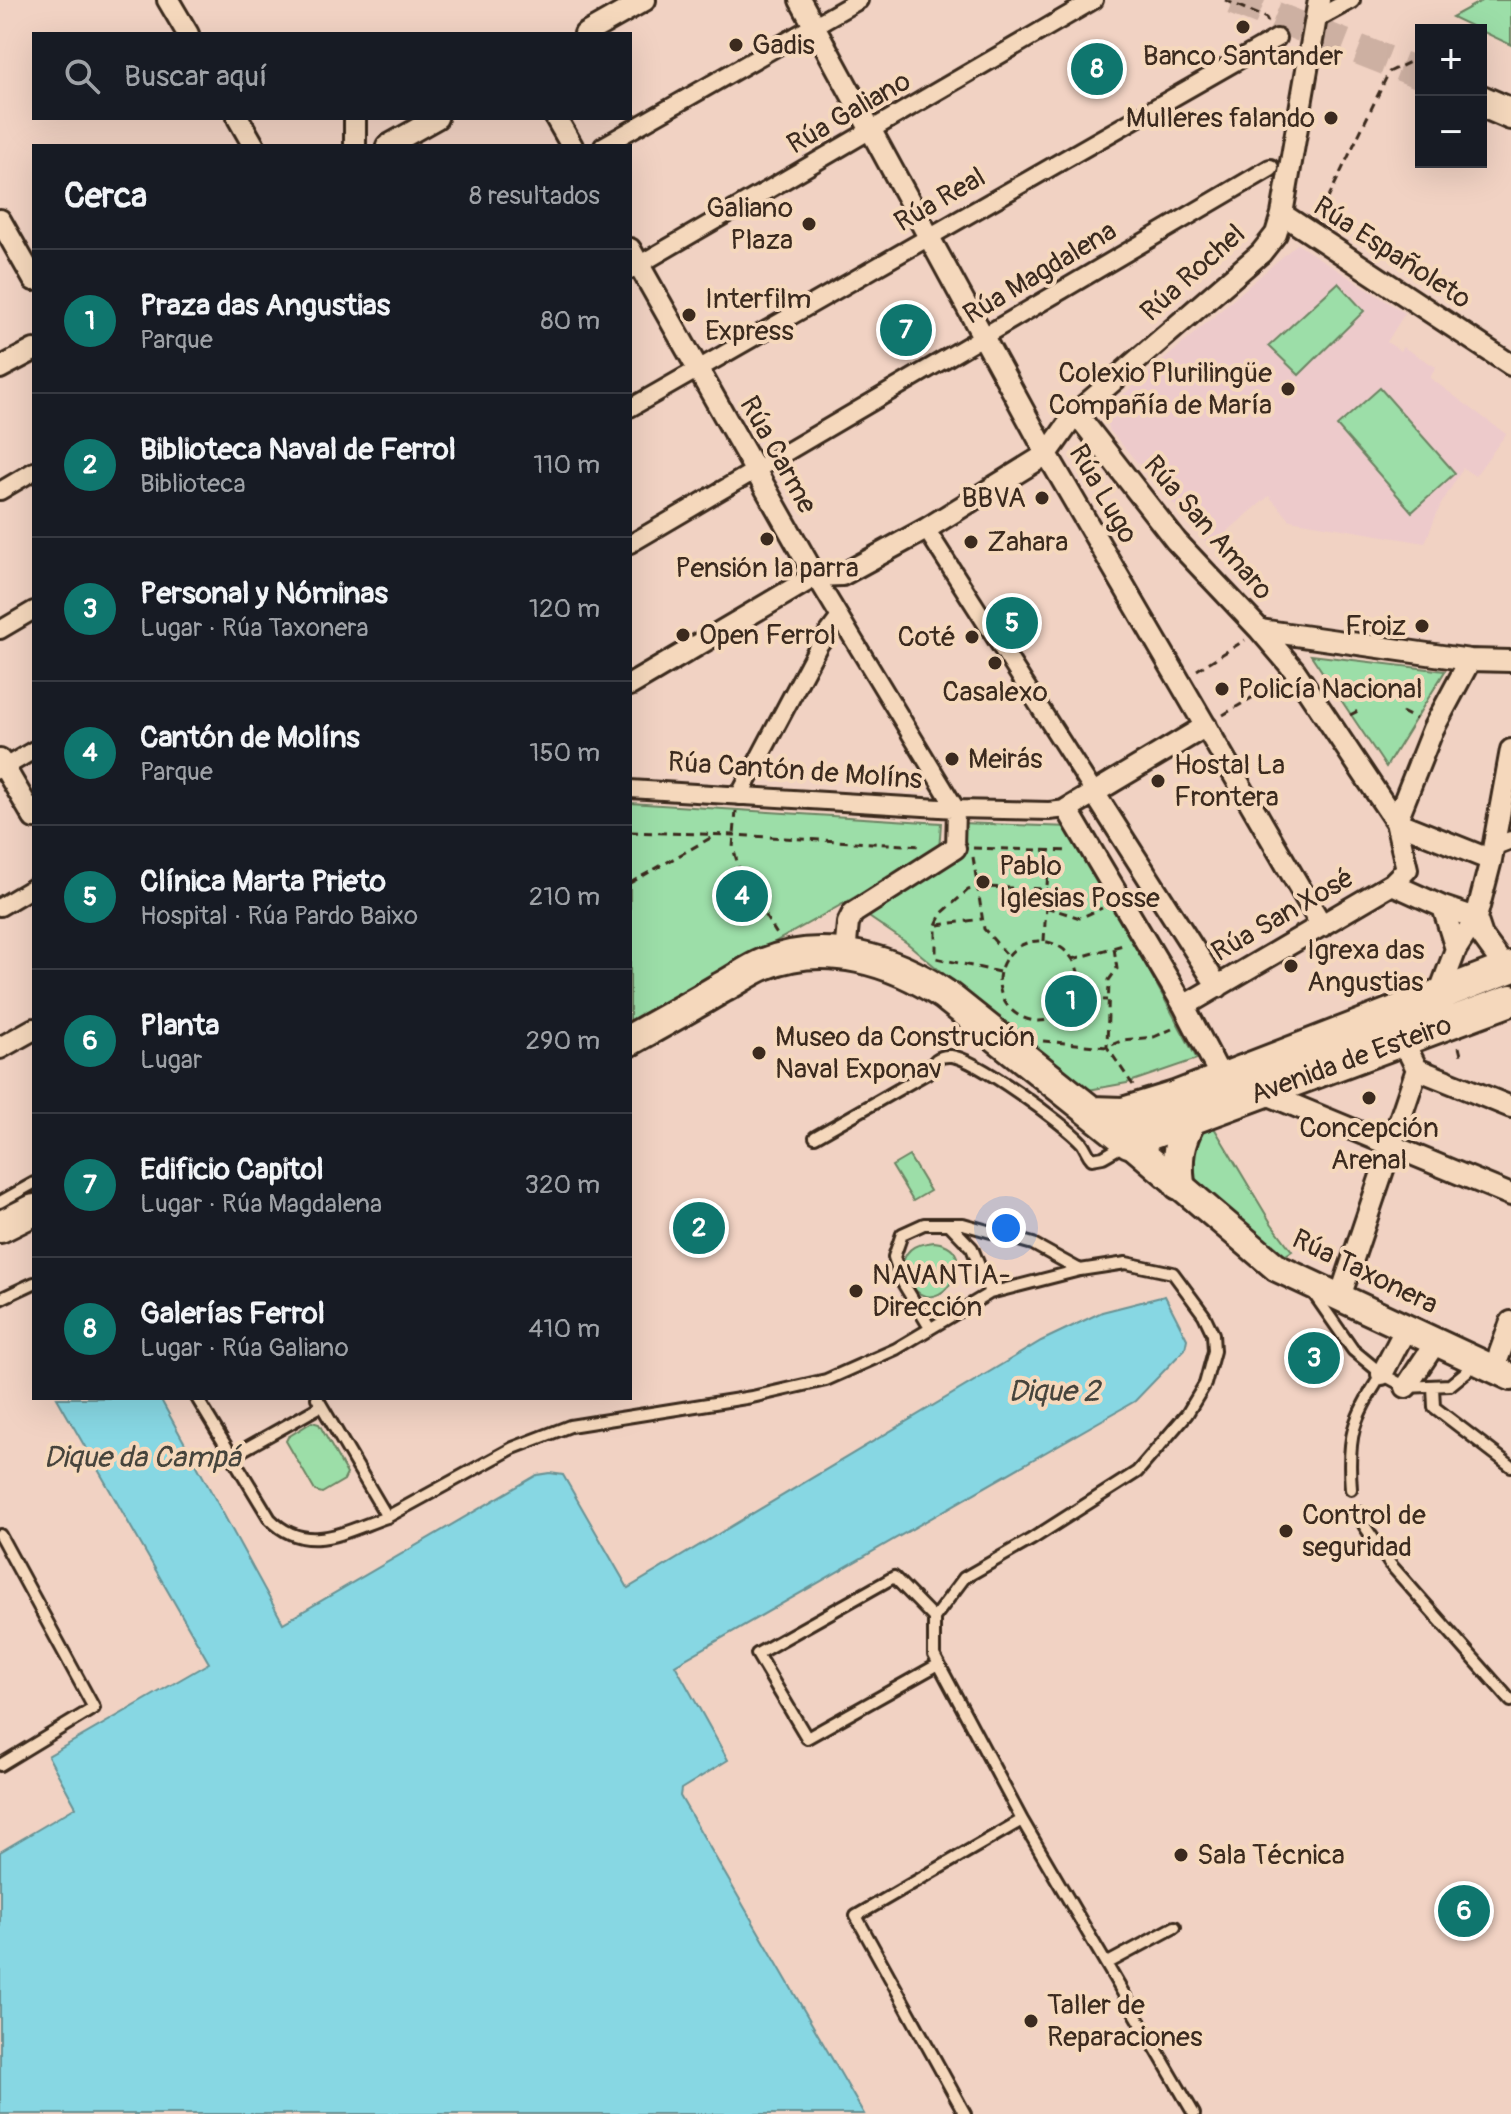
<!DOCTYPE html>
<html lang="es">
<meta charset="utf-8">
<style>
:root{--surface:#171b24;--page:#242831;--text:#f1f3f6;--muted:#9ea1a6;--line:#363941;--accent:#0f766e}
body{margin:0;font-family:Pangolin,sans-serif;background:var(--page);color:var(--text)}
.controls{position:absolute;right:24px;top:24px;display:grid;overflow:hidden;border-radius:0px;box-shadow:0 8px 32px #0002}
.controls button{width:72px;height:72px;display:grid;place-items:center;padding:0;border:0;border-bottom:2px solid var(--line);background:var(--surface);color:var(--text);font:40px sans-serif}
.you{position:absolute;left:1006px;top:1228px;width:28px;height:28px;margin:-20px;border:6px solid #fff;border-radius:50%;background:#1a73e8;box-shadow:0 0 0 12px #1a73e833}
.badge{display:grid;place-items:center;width:52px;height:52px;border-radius:50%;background:var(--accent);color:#fff;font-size:26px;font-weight:700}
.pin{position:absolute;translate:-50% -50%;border:4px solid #fff;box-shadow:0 2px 8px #0006}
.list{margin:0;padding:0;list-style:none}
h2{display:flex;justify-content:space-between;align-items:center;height:104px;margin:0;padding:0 32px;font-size:34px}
h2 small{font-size:26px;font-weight:400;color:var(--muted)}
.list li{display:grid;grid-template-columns:52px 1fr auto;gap:24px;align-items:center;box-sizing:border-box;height:144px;padding:0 32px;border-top:2px solid var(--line)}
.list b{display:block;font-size:30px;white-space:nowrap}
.list p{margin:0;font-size:26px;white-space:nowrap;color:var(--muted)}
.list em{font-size:26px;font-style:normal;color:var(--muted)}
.icon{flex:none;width:44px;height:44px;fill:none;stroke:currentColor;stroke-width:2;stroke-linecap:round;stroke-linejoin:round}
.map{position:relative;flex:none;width:1511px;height:2114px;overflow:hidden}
.search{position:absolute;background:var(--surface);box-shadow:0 8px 32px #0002;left:32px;top:32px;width:600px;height:88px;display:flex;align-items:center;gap:20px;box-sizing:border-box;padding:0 28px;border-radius:0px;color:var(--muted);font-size:30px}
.panel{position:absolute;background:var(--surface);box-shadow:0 8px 32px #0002;left:32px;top:144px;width:600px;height:1256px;border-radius:0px}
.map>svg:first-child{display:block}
</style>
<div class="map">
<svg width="1511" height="2114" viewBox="0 0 1511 2114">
<rect width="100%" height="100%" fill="#f1d2c3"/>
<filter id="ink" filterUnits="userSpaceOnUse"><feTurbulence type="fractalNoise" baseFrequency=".0125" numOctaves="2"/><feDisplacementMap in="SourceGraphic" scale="16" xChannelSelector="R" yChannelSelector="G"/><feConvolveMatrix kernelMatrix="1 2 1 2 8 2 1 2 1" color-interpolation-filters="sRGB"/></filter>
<g filter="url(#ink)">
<path fill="#edcacb" d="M1297 244 1405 313 1387 342 1400 351 1403 347 1436 367 1430 378 1506 434 1475 476 1463 468 1440 506 1425 543 1290 520 1269 496 1210 546 1110 431 1106 417 1112 405Z"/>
<path fill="#9cdea8" stroke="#6c8463" stroke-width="2" d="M1483 0H1511V45L1452 17Z
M1338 283 1364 311 1299 375 1269 346Z
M1380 388 1455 473 1412 512 1337 426Z
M1311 655 1445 671 1386 767Z
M630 803 941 823 939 850 630 1023Z
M961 823 1071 827 1197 1059 1127 1083 1083 1091 907 943 866 915 960 858Z
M1210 1121 1271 1223 1292 1251 1284 1256 1192 1182 1187 1140Z
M909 1156 930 1191 913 1201 892 1166Z
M934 1242C995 1249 922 1346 903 1263 907 1246 918 1244 934 1242Z
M312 1422 319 1424 347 1474 344 1480 322 1493 315 1491 286 1441 288 1437Z"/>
<path fill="#87d7e3" stroke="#699294" stroke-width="2" d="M1165 1296 1187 1339 1185 1349 1135 1401 675 1665 728 1760 681 1789 680 1796 864 2114H0V1852L76 1807 48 1756 209 1663 57 1398H160L283 1623 537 1475 550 1473 563 1475 628 1588 1041 1341 1102 1312Z"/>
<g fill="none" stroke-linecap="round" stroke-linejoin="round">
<path stroke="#cdb0a2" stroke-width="30" stroke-dasharray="30 15" stroke-linecap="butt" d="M1233 0 1421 74"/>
<g stroke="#3b2a1e" stroke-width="16">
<path id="service" d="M815 1137 929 1072C933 1061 938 1055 951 1056 975 1058 1065 1124 1082 1143 1086 1148 1087 1154 1092 1159L1103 1157 1124 1145
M0 1202 34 1183
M949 1224 972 1248 990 1293
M1314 1294 1353 1350 1382 1374 1406 1387 1450 1385 1477 1363
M0 1299 34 1283
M930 1328 903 1283 894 1257 902 1234 924 1224H963L1033 1244 1080 1270
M1433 1386 1434 1407 1511 1466
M197 1398 270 1519C307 1556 345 1531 387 1517L317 1398
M232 1456 321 1406
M1351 1489C1347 1436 1353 1418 1382 1374
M1359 1512 1364 1525 1390 1564 1511 1701
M387 1517 513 1448 570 1426 752 1397 826 1380 896 1349 990 1293 1080 1270 1126 1263 1173 1273 1204 1315 1213 1334 1214 1351 1205 1384 1187 1414 1137 1472 1032 1539 964 1578 934 1618V1655L1022 1820 1194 2114
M0 1535 94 1708 0 1765
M934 1618 894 1577 757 1654 807 1738 939 1664
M1108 1963 1175 1927
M965 2114 856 1916 1022 1820"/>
</g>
<g stroke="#3b2a1e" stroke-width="22">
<path id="pedestrian" d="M1316 19 1351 0
M603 146 859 0
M630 270 1094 0
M630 408 1277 38
M0 491 34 471
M926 529 1095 794
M630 544 1270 168
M815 576 956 809
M0 630 34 610
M0 770 34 750
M630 789 956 809 1049 811 1067 809
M739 796 819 645 840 617
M1493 847 1511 840
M955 848 956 809
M0 907 34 887"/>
</g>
<g stroke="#3b2a1e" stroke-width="26">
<path id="minor" d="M168 0 188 34
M800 0 1047 454 1322 926
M585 34 645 0
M238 118 254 146
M556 118 572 146
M355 146V118
M387 146 437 118
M1282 214 1511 365
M0 220 34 280
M630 249 815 576
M0 368 34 350
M1076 413 1176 541 1260 630 1470 660 1511 661
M630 685 815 576 842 575 926 529 1047 454 1076 413 1261 253 1276 234 1282 214 1319 0
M1206 726 1067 809 1184 1006 1222 1079
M0 760 34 818
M1095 794 1218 987
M1396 822 1433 729 1470 660
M1396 822 1491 860
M1392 884 1443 907 1476 918
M1476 918 1482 936 1506 969
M1456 949 1476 918 1491 860 1511 750
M845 954 848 923 853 913 955 848
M1439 994 1456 949 1443 907
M1184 1006 1392 884 1407 869 1396 822 1295 671 1260 630
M1403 1041 1417 1069 1511 1107
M0 1048 34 1029
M1264 1093 1511 1195
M1340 1297 1417 1069
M1494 1369 1511 1322
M1382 1374 1406 1328
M1406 1387 1436 1342"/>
</g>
<g stroke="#3b2a1e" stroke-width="32">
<path id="tertiary" d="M1129 1142 1277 1268 1511 1377"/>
</g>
<g stroke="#3b2a1e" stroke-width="36">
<path id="secondary" d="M1481 101 1511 114
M630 1040C660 1023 691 1006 721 988 735 981 749 970 764 964 825 939 894 960 945 995L1129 1142
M1092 1112 1123 1113 1175 1097 1511 967
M1129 1142 1511 1000
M1179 1184C1176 1159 1178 1143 1190 1121
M0 1227 34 1210"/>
</g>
<path stroke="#3b2a1e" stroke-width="3" stroke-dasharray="8 6" stroke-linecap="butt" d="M1225 0 1266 18 1269 24
M1322 211 1389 72 1410 62 1421 60
M1197 670 1245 640
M1402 712 1416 719
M1223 715 1278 682
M1350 715 1358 711
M736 811 733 848 743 881 778 936
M630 832 734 835 922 846
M973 848 1070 851
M973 857 984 929 1007 955
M630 883 714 836
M1046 907 1080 918 1102 908
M938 925 982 919
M999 981a40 40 0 1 1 80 0a40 40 0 1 1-80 0Z
M1044 941 1049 851
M1114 948 1117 969 1109 980 1107 1047 1133 1085
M1073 959 1123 945
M999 972 936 958V925L941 914 968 890 984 887 1047 889
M1075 999 1107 1000
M1043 1041 1107 1047 1123 1040 1154 1037 1172 1029
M1459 1047 1461 1055"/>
<use href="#service" stroke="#f5d8bc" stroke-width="10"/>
<use href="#pedestrian" stroke="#f5d8bc" stroke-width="16"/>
<use href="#minor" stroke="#f5d8bc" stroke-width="20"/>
<use href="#tertiary" stroke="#f5d8bc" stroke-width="26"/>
<use href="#secondary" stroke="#f5d8bc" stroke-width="30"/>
</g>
</g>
<g fill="#3b2a1e" stroke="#f5d8bc" stroke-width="3">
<circle cx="1243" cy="27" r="8"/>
<circle cx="736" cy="45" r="8"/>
<circle cx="1331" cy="118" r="8"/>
<circle cx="809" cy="224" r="8"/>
<circle cx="689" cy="315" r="8"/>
<circle cx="1288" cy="389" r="8"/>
<circle cx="1042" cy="498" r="8"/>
<circle cx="767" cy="539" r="8"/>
<circle cx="971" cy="542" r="8"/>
<circle cx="1422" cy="626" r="8"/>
<circle cx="683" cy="635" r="8"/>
<circle cx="972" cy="637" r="8"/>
<circle cx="995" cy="663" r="8"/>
<circle cx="1222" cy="689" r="8"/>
<circle cx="952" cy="759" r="8"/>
<circle cx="1158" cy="781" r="8"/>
<circle cx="983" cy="882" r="8"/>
<circle cx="1291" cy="966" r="8"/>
<circle cx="759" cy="1053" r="8"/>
<circle cx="1369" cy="1098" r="8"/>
<circle cx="856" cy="1291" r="8"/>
<circle cx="1286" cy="1531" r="8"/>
<circle cx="1181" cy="1855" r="8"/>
<circle cx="1031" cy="2021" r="8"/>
</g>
<g text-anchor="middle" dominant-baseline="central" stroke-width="8" stroke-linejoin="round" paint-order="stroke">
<g font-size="28" fill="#3b2a1e" stroke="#f5d8bc" text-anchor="start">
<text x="752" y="45">Gadis</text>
<text x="1243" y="56" text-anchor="middle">Banco Santander</text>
<text x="1315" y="118" text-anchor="end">Mulleres falando</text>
<text x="793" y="208" text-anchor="end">Galiano<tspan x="793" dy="32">Plaza</tspan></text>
<text x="705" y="299">Interfilm<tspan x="705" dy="32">Express</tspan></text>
<text x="1272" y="373" text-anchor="end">Colexio Plurilingüe<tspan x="1272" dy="32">Compañía de María</tspan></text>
<text x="1026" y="498" text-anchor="end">BBVA</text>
<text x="987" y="542">Zahara</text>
<text x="767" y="568" text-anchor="middle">Pensión la parra</text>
<text x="1406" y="626" text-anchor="end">Froiz</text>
<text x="699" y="635">Open Ferrol</text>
<text x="956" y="637" text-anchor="end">Coté</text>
<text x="1238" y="689">Policía Nacional</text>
<text x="995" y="692" text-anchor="middle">Casalexo</text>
<text x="968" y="759">Meirás</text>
<text x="1174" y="765">Hostal La<tspan x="1174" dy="32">Frontera</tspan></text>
<text x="999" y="866">Pablo<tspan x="999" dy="32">Iglesias Posse</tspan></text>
<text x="1307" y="950">Igrexa das<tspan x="1307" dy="32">Angustias</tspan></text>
<text x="775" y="1037">Museo da Construción<tspan x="775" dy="32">Naval Exponav</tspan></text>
<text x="1369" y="1128" text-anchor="middle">Concepción<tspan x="1369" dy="32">Arenal</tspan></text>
<text x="872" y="1275">NAVANTIA-<tspan x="872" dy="32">Dirección</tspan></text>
<text x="1302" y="1515">Control de<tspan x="1302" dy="32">seguridad</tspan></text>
<text x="1197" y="1855">Sala Técnica</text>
<text x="1047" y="2005">Taller de<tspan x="1047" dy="32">Reparaciones</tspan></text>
</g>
<g font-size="28" fill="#3b2a1e" stroke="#f5d8bc">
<text transform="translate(849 113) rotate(-30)">Rúa Galiano</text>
<text transform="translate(940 200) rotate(-30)">Rúa Real</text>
<text transform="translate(1392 253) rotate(33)">Rúa Españoleto</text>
<text transform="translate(1040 273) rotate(-31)">Rúa Magdalena</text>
<text transform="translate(1193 273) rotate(-42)">Rúa Rochel</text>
<text transform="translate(778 455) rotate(61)">Rúa Carme</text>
<text transform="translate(1103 494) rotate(60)">Rúa Lugo</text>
<text transform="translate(1208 528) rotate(49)">Rúa San Amaro</text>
<text transform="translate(795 771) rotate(4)">Rúa Cantón de Molíns</text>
<text transform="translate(1283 915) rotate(-30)">Rúa San Xosé</text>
<text transform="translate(1351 1060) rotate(-20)">Avenida de Esteiro</text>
<text transform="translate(1365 1272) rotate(26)">Rúa Taxonera</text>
</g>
<g font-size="30" font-style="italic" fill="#46443c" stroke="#f5d8bc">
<text x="1054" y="1391">Dique 2</text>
<text x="142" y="1457">Dique da Campá</text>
</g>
</g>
</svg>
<div class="controls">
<button>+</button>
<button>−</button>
</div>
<div class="you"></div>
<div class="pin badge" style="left:1071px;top:1001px">1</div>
<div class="pin badge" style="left:699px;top:1228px">2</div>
<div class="pin badge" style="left:1314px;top:1358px">3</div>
<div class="pin badge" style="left:742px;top:896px">4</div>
<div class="pin badge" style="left:1012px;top:623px">5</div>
<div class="pin badge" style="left:1464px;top:1911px">6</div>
<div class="pin badge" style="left:906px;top:330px">7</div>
<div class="pin badge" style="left:1097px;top:69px">8</div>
<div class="search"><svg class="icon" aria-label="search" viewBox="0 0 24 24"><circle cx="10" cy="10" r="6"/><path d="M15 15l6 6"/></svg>Buscar aquí</div>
<section class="panel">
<h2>Cerca<small>8 resultados</small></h2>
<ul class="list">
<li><span class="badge">1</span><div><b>Praza das Angustias</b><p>Parque</p></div><em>80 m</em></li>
<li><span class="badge">2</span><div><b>Biblioteca Naval de Ferrol</b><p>Biblioteca</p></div><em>110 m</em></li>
<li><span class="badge">3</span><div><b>Personal y Nóminas</b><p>Lugar · Rúa Taxonera</p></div><em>120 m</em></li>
<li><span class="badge">4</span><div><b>Cantón de Molíns</b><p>Parque</p></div><em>150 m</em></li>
<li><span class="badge">5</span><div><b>Clínica Marta Prieto</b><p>Hospital · Rúa Pardo Baixo</p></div><em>210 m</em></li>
<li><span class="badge">6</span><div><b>Planta</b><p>Lugar</p></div><em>290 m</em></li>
<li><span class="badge">7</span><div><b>Edificio Capitol</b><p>Lugar · Rúa Magdalena</p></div><em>320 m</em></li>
<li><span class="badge">8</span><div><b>Galerías Ferrol</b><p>Lugar · Rúa Galiano</p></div><em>410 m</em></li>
</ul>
</section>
</div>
